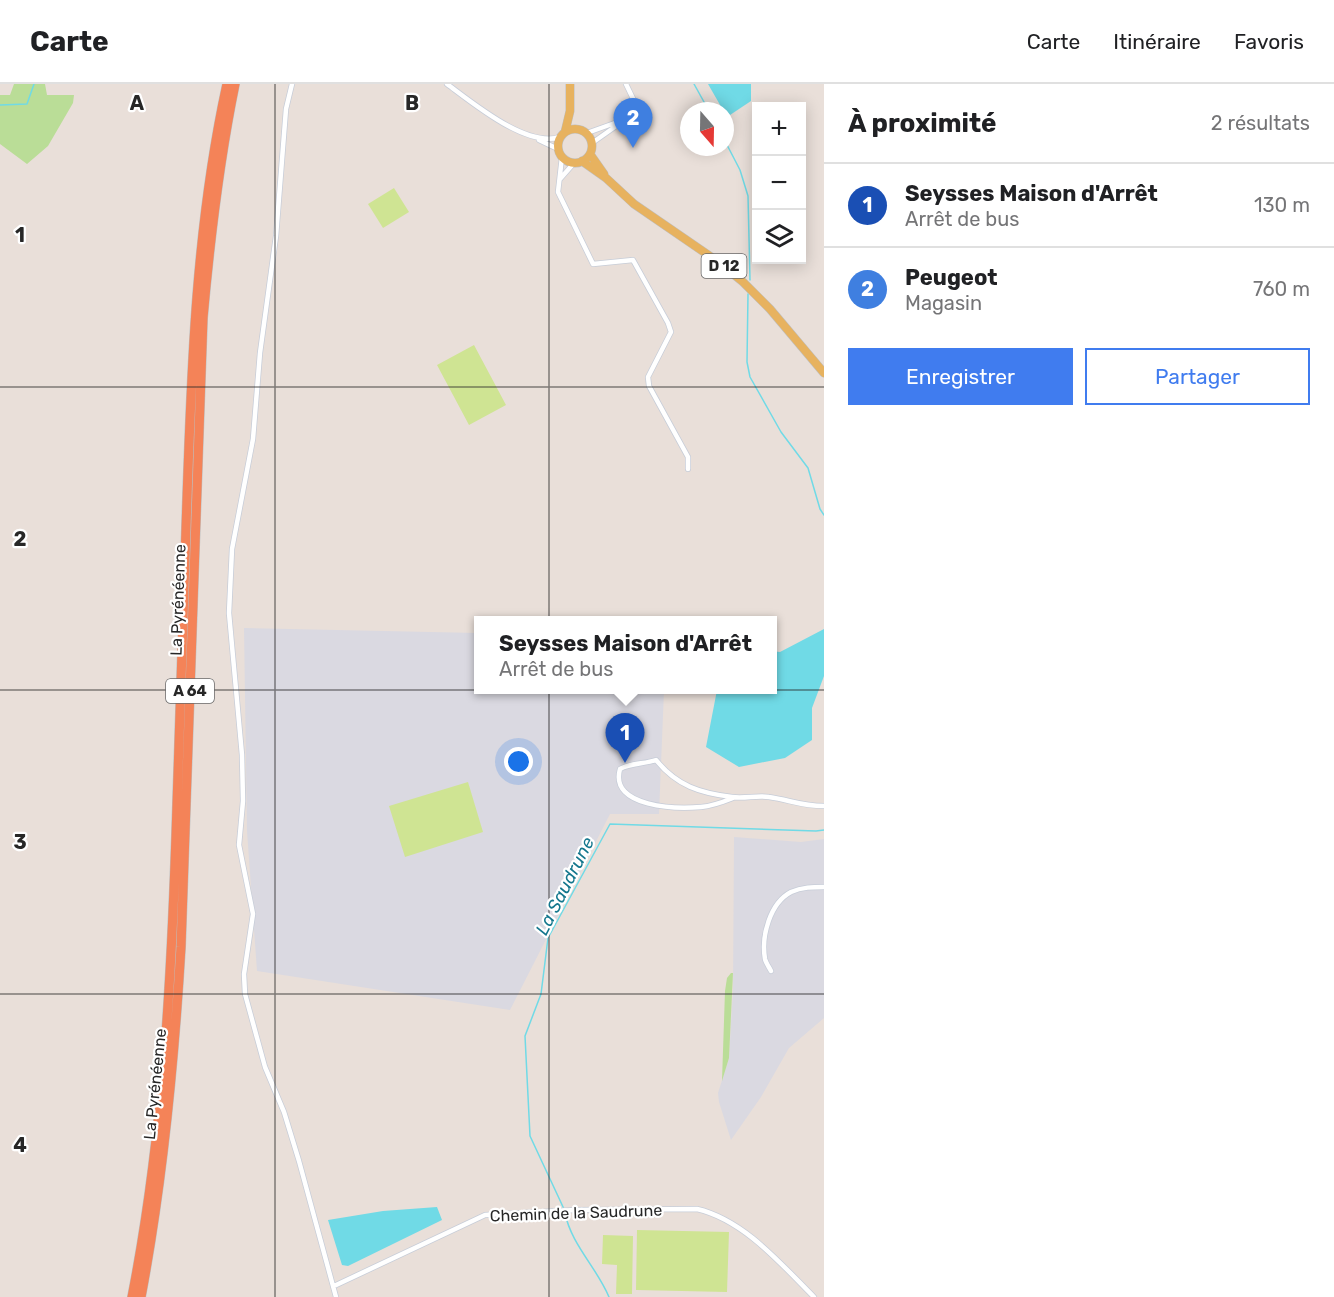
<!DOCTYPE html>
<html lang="fr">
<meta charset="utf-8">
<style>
:root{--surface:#fff;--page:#f6f6f6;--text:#202124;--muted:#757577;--line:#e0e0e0;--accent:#407cef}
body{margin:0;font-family:Rubik,sans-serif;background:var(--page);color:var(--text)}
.controls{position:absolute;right:18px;top:18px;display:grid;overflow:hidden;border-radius:0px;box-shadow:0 3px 15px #0003}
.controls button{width:54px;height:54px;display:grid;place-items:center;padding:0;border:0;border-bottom:2px solid var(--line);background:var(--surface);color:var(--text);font:30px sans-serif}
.compass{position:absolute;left:680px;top:18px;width:54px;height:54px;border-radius:50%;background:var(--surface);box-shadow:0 3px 15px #0003;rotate:160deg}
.you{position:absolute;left:519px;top:678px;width:21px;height:21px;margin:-15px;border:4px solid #fff;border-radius:50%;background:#1a73e8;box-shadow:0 0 0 9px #1a73e833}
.badge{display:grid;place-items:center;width:39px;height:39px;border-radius:50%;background:var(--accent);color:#fff;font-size:20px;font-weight:700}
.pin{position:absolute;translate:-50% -50px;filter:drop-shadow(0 2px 3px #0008)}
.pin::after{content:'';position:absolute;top:32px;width:21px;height:18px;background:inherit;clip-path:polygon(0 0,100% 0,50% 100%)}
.popup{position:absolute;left:474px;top:532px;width:303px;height:78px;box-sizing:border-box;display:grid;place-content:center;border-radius:0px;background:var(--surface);filter:drop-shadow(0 2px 4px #0005);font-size:20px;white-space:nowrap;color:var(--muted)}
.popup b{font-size:22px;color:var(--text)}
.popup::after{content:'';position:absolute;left:50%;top:100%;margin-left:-12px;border:12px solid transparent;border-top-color:var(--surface)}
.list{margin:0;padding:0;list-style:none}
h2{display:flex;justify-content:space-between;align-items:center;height:78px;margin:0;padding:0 24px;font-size:26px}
h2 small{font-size:20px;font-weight:400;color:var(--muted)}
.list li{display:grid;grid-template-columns:39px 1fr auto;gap:18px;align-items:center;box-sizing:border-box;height:84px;padding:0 24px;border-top:2px solid var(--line)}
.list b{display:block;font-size:22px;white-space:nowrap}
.list p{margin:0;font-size:20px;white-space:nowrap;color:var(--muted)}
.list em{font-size:20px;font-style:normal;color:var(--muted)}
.actions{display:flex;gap:12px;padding:18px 24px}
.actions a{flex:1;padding:14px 0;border:2px solid var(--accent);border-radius:0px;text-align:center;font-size:21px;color:var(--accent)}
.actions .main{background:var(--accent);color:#fff}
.icon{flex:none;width:33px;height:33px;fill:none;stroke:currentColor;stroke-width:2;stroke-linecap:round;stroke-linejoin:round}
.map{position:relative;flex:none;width:824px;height:1213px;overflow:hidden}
header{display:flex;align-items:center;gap:36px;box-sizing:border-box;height:84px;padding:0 30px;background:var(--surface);border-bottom:2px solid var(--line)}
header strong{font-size:28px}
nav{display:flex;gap:33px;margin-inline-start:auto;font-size:21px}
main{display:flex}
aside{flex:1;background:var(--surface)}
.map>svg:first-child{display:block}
</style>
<header>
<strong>Carte</strong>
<nav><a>Carte</a><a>Itinéraire</a><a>Favoris</a></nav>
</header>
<main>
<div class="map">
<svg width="824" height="1213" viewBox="0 0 824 1213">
<rect width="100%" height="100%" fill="#e9dfd9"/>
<path fill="#dad9e1" d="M244 544 478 549V606H664L659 730H610L510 926 257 887 247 747Z
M734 753 801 758 824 755V934L789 964 761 1013 731 1056 719 1018 718 1009 729 974 733 906Z"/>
<path fill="#badd97" d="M14 0H45L47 11H74L73 19 48 62 27 80 0 60V11H10Z
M731 889H733L729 974 722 997 725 907 727 894Z"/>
<path fill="#cfe493" d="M394 104 409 128 383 144 368 120Z
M474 261 506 321 469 341 437 281Z
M468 698 483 748 405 773 389 722Z
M637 1146 729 1148 727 1208 636 1206Z
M603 1151 633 1152 632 1210H616L617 1181 602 1180Z"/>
<path fill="#70dae6" d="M708 0H751V17L727 33Z
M824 545V592L812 624V656L785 674 739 683 706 663 717 606H772V567L780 568Z
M437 1123 442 1136 348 1182 342 1181 328 1136 383 1127Z"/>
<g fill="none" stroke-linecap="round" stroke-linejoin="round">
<path stroke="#70dae6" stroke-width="1.5" d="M694 0 709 27
M0 21 27 20 34 0
M725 57 740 86 748 112 750 196
M748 210 747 278 750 293 781 348 808 384 820 425 824 431
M564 1125 530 1052 525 952 541 910 548 854 610 740 816 747 824 746
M565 1129C571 1160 597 1184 609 1213"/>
<g stroke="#c7cdd8" stroke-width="6">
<path id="street" d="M292 0 286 25 276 152 260 269 253 355 232 465 229 529 242 671 243 717 239 761 253 830 244 890 245 910 265 983 284 1028 299 1077 336 1213
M447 0C474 20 527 64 560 53
M626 35 637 31 639 27 626 0
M587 49 626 35 592 59
M539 56 558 65
M562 73 558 108 593 180 633 176 668 239 671 248 648 293 649 302 688 373V385
M560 95 574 79
M733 714C723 718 713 722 701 723 678 725 609 724 620 685 630 679 645 680 656 676 677 702 700 709 732 713 744 715 757 711 769 713 790 716 801 722 824 722
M771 887C769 883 766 879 765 875 761 852 770 819 791 808 802 803 813 803 824 803
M334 1202 485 1131 575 1126 697 1125C744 1136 781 1180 814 1213"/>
</g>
<g stroke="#bebebe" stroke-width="9">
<path id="primary" d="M558 62a17 17 0 1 1 34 0a17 17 0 1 1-34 0Z
M565 48 570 27V0
M590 70 604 90
M582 77 606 94 634 120 717 177 743 198 770 225 824 289"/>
</g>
<g stroke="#bebebe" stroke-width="10">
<path id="highway" d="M132 1213C164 1050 172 885 177 720 180 628 183 536 186 444 191 295 195 146 227 0
M141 1213C163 1097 174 981 181 863L203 234C210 155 219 78 235 0"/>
</g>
<use href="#street" stroke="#fff" stroke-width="4.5"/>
<use href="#primary" stroke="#e7b25f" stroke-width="8"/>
<use href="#highway" stroke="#f48358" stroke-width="9"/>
</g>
<path fill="none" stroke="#272727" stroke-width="1.5" stroke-opacity="0.55" d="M275 0V1213M549 0V1213M0 303H824M0 606H824M0 910H824"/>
<g text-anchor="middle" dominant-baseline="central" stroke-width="4.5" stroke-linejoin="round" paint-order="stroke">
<g fill="#fff" stroke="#686868" stroke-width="1.5">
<rect x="701.5" y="170" width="45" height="24" rx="4.5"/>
<rect x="166" y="595" width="48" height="24" rx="4.5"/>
</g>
<g font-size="15" font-weight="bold" fill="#272727">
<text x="724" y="182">D 12</text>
<text x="190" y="607">A 64</text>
</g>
<g font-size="16" fill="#272727" stroke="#fff">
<text transform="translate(178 516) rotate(-88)">La Pyrénéenne</text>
<text transform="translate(155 1000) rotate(-84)">La Pyrénéenne</text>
<text transform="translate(576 1129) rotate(-2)">Chemin de la Saudrune</text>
</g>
<g font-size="18" font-style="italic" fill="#14778d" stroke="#fff">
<text transform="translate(565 802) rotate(-63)">La Saudrune</text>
</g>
</g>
<g font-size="20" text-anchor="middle" font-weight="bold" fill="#272727" stroke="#fff" stroke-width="4.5" stroke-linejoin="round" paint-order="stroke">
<text x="137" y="26">A</text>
<text x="412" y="26">B</text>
<text x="20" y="158">1</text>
<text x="20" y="462">2</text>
<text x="20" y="765">3</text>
<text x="20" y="1068">4</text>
</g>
</svg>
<div class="controls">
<button>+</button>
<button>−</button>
<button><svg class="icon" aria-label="layers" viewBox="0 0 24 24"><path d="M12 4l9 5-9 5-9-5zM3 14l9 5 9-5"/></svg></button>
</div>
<svg class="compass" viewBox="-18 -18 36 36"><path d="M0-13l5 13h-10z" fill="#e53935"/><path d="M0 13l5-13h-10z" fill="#757577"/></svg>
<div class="you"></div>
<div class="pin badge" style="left:625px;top:679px;background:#1a4fb4">1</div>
<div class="popup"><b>Seysses Maison d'Arrêt</b>Arrêt de bus</div>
<div class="pin badge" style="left:633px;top:64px;background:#3f7fe0">2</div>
</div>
<aside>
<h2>À proximité<small>2 résultats</small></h2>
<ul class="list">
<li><span class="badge" style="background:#1a4fb4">1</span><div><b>Seysses Maison d'Arrêt</b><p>Arrêt de bus</p></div><em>130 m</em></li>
<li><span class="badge" style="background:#3f7fe0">2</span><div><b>Peugeot</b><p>Magasin</p></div><em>760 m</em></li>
</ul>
<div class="actions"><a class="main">Enregistrer</a><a>Partager</a></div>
</aside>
</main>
